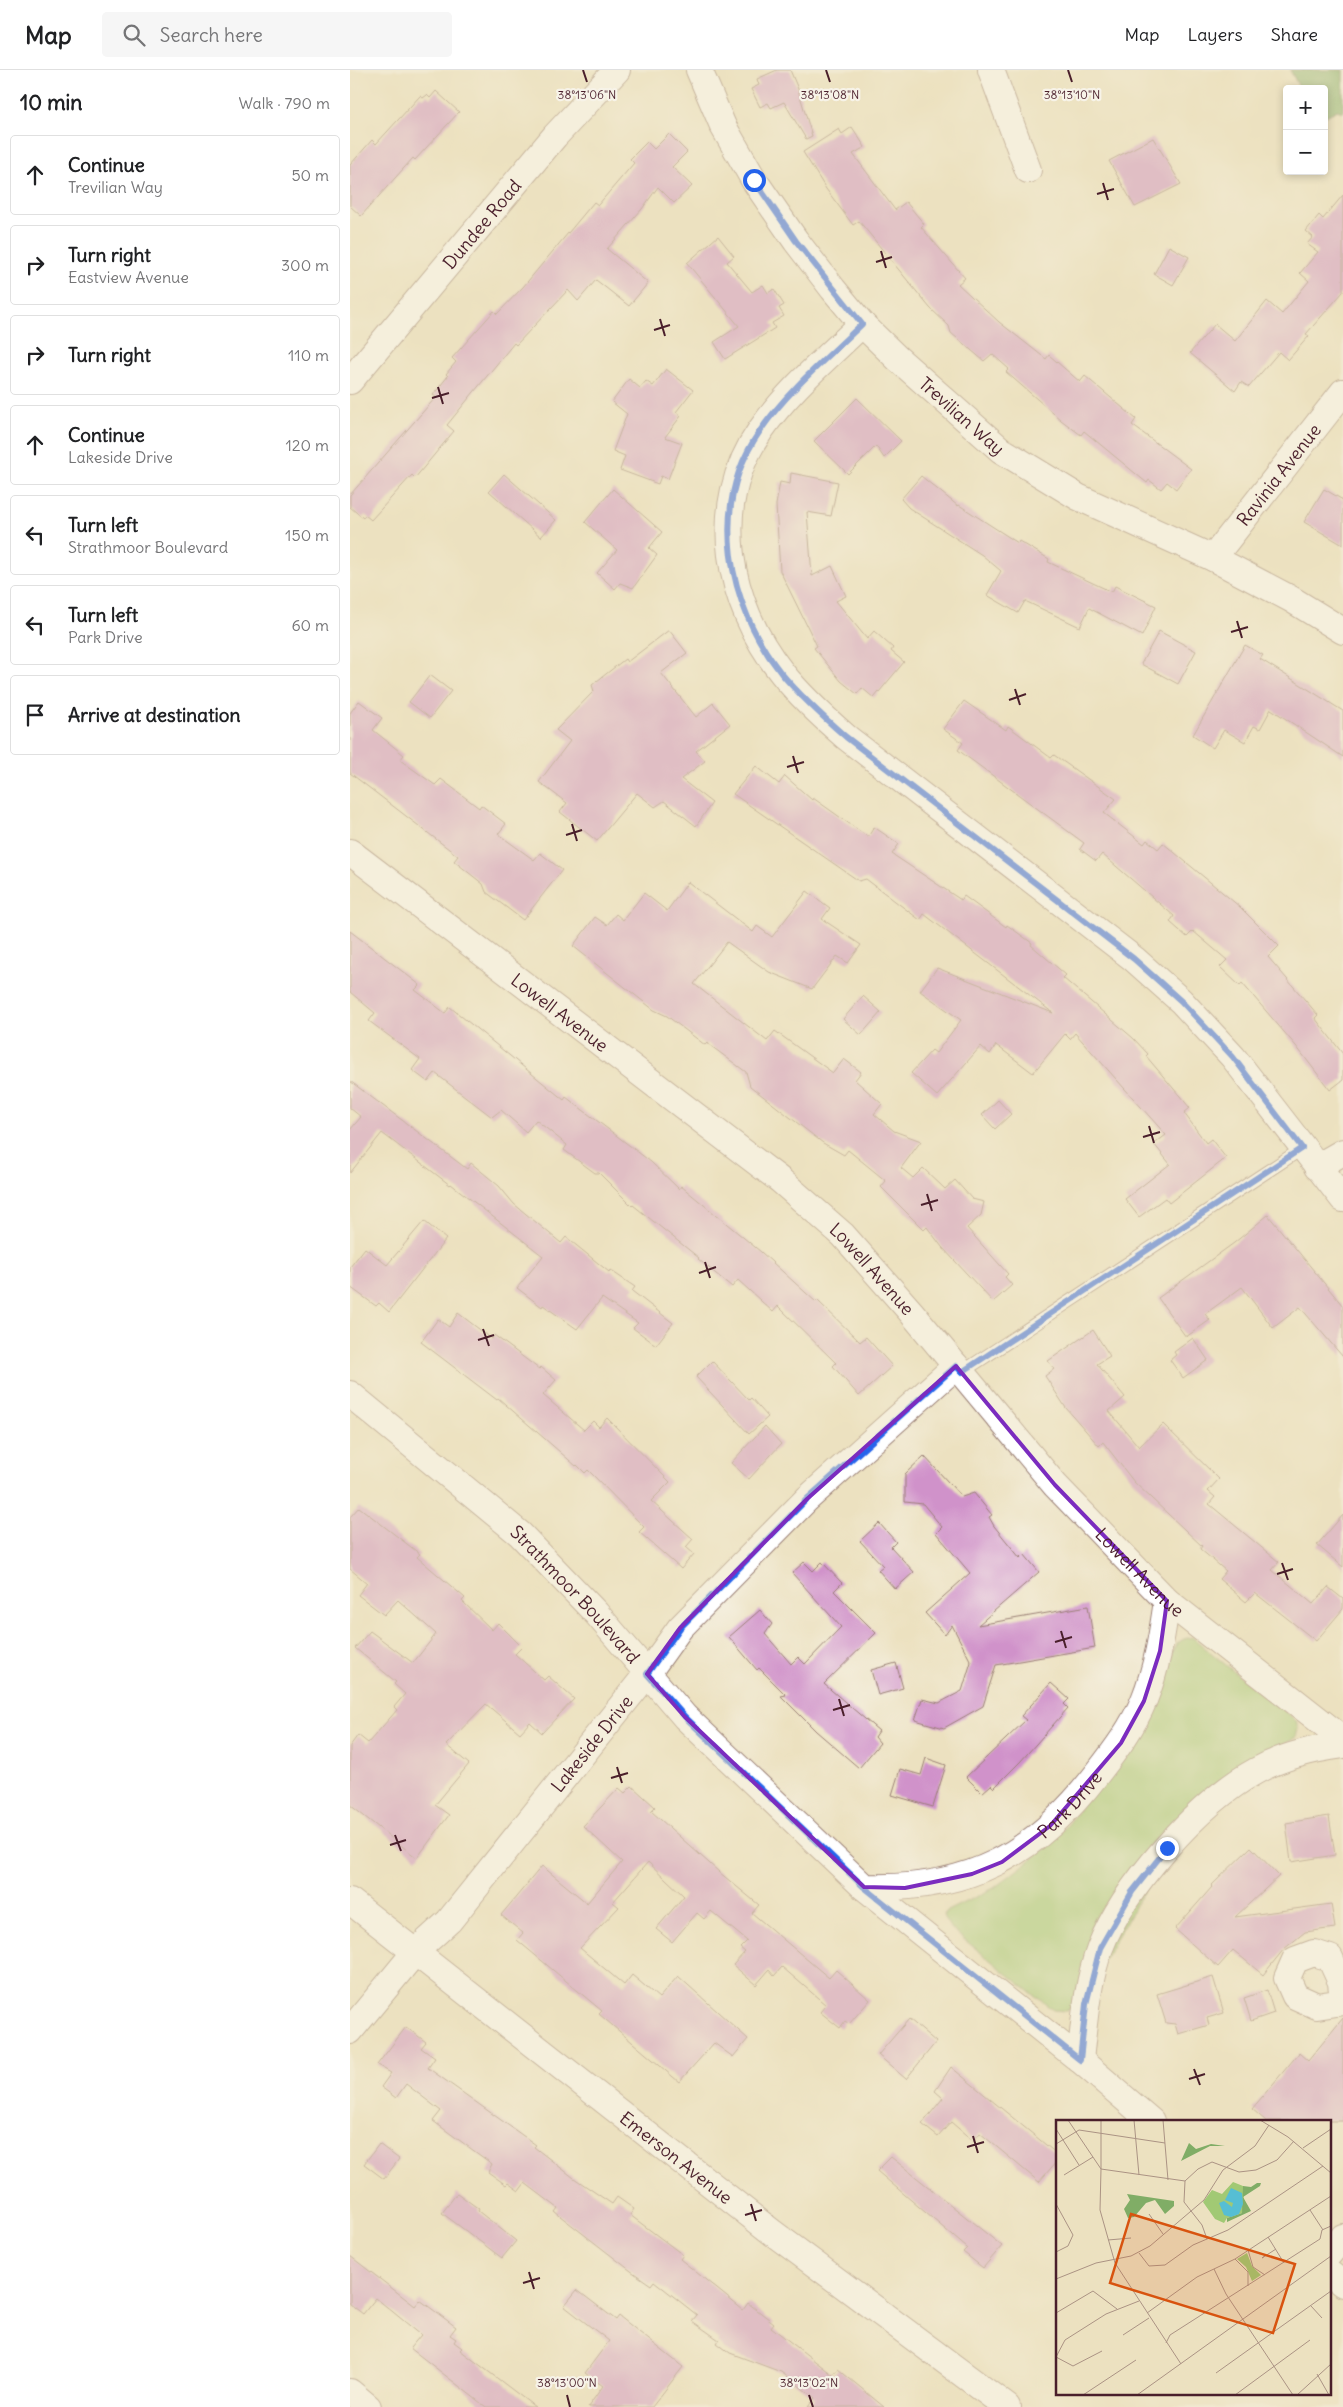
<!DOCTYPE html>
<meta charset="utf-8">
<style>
:root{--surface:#fff;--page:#f6f6f6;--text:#202124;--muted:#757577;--line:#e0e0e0}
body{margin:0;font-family:Delius,sans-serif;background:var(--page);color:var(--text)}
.controls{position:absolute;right:15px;top:15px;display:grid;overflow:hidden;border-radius:5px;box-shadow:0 2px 8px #0003}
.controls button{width:45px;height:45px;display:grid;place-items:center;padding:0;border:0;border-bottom:1px solid var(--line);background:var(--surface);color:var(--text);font:25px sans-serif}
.stop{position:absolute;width:15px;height:15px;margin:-11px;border:4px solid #2563eb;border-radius:50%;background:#fff}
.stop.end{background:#2563eb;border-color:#fff;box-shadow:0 1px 5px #0008}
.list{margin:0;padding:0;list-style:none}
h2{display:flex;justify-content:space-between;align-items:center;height:65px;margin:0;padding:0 20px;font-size:21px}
h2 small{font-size:16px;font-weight:400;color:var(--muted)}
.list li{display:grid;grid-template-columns:32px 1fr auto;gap:15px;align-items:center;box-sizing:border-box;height:80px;margin:0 10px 10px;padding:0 10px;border:1px solid var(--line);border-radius:5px}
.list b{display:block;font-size:19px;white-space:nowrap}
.list p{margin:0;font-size:16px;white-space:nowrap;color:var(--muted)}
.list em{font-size:16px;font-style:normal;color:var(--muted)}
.icon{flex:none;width:28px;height:28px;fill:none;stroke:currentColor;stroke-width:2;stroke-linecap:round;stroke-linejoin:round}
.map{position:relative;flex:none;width:993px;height:2337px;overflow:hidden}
header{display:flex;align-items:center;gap:30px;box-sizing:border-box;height:70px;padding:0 25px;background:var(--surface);border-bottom:1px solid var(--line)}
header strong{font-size:24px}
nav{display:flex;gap:28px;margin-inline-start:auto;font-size:18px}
.search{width:350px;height:45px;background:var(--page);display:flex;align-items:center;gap:12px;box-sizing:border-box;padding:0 18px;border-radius:5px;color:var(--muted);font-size:19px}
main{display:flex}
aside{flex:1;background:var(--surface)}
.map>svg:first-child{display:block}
</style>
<header>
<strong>Map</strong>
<div class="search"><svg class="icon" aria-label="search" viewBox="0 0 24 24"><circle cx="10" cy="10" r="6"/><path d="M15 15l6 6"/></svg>Search here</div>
<nav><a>Map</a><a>Layers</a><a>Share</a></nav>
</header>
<main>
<aside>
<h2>10 min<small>Walk · 790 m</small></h2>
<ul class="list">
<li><svg class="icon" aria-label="ahead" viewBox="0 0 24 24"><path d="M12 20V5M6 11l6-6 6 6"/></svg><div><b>Continue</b><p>Trevilian Way</p></div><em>50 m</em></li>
<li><svg class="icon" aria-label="right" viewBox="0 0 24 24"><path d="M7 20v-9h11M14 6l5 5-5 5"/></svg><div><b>Turn right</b><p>Eastview Avenue</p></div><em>300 m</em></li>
<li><svg class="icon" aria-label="right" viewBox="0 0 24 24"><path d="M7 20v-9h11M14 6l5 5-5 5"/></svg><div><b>Turn right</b></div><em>110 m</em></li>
<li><svg class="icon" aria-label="ahead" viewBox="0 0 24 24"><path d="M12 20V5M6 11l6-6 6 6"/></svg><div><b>Continue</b><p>Lakeside Drive</p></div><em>120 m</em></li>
<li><svg class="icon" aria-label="left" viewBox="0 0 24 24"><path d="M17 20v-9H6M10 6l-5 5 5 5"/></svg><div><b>Turn left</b><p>Strathmoor Boulevard</p></div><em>150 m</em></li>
<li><svg class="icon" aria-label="left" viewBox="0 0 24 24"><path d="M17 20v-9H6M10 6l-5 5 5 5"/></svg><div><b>Turn left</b><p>Park Drive</p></div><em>60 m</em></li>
<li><svg class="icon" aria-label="arrive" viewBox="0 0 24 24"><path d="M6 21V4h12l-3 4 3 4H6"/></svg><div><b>Arrive at destination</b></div></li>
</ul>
</aside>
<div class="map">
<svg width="993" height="2337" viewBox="0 0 993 2337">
<rect width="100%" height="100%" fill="#f7f3e8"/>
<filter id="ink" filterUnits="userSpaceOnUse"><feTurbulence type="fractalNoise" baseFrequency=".02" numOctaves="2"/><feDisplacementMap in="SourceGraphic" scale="10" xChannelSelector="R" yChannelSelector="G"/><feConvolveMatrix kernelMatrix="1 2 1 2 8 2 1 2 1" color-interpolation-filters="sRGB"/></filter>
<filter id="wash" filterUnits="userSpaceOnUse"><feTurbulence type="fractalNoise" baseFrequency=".0096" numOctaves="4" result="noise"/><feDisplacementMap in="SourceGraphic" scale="20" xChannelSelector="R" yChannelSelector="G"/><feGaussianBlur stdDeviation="1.12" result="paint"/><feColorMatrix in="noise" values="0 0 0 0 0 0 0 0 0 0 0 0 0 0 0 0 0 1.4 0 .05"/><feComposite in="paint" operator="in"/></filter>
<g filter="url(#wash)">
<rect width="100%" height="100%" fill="#ece1c0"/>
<path fill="#a1c974" stroke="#767450" d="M842 1567 906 1620 940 1645 946 1651 948 1659 946 1667 845 1734 728 1933 717 1941 703 1940 601 1859 593 1846 597 1841 644 1818 700 1775 720 1752 814 1610 826 1574 834 1569Z"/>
<path fill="#80ad66" stroke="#656648" d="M940 0H993V42L987 40 974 47V19H950Z"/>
<g id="blocks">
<path fill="#d092ca" d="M427 0H440L448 19 462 66 456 69 434 32 421 38 418 33 410 37 401 19 409 15 407 9Z
M86 21 109 42 65 90 63 88 11 146 0 136V95L22 70 26 74 70 26 73 28 77 25 80 28Z
M502 57 515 77 503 84 545 140 556 132 574 154 571 157 615 208 608 214 649 252 696 289 699 285 730 312 735 306 786 349 782 355 841 399 826 419 817 412 811 419 799 410 797 413 734 361 731 365 711 350 656 302 659 299 642 284 634 291 601 263 599 256 580 238 509 151 503 155 476 119 453 82 489 59 492 64Z
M319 64 337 82 322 97 342 116 324 133 308 117 292 139 257 179 298 213 279 236 246 210 228 231 218 220 166 275 164 273 97 355 104 361 65 408 62 405 21 450 15 445 13 448 0 437V425L86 327 83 325 98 306 96 304 106 292 102 288 144 241 147 244 173 217 244 132 248 135 284 93 280 89 297 72 304 79Z
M803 68 831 114 785 137 759 91Z
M993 125V222L956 264 959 266 938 290 929 282 899 317 891 312 885 321 840 283 865 254 885 271 917 231 932 244 959 211 950 203 968 182 957 174 963 167 956 161 969 145 973 149Z
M368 166 384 186 377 192 402 222 413 215 418 223 424 219 434 235 429 238 434 246 422 253 425 258 375 289 364 272 389 256 337 193Z
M819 176 839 187 823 215 804 204Z
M316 299 343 320 326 342 331 346 315 367 332 373 318 409 311 406 308 414 270 400 275 386 263 381 277 344 262 332 279 309 290 318 296 311 303 316Z
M507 328 551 371 534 388 526 376 498 404 464 371Z
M441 403 488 412 481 446 457 442 462 506 482 496 496 526 486 531 517 569 524 561 543 578 541 581 554 592 524 628 512 618 507 624 491 611 464 578 467 576 430 501 426 435 430 412 440 414Z
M154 404 206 450 191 467 139 421Z
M571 406 608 436 609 435 668 473 669 471 699 489 698 492 762 522 765 516 806 536 792 566 739 538 730 557 675 531 668 543 637 525 651 501 632 485 559 438 551 429Z
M263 419 312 462 299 478 307 485 283 518 270 513 265 519 247 503 267 480 235 452Z
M974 419 993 430V475L954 452Z
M319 560 337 583 311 603 346 647 363 633 380 654 346 681 355 691 331 709 362 733 346 756 314 731 305 737 287 723 247 771 210 742 217 733 189 712 220 671 206 660 244 621 242 615 275 589 277 592Z
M809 561 846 581 828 614 791 594Z
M895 575 913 585 910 589 993 641V687L921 639 910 659 904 656 895 672 874 660 863 678 843 665Z
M80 605 101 621 80 648 59 632Z
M9 631 32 648 23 660 54 685 50 690 85 715 91 709 129 738 131 735 156 754 148 764 184 790 190 783 212 800 173 850 136 822 133 814 104 791 108 786 0 703V643Z
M614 631 656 660 658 656 701 688 704 685 766 729 754 743 794 774 797 770 808 779 813 773 890 837 929 876 918 887 968 945 965 948 993 984V1010L980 1020 946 976 892 913 890 916 870 897 877 890 843 861 837 867 820 852 824 846 752 784 746 791 730 779 734 773 608 680 613 673 593 659Z
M406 696 429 714 435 706 462 730 463 728 518 767 524 757 549 774 542 784 611 830 614 826 656 857 657 855 682 873 681 875 716 905 713 908 783 968 798 984 796 986 840 1038 834 1043 856 1073 861 1069 876 1088 819 1133 815 1128 789 1147 775 1129 820 1094 804 1074 816 1065 725 963 720 969 715 964 683 1003 646 975 640 984 631 976 587 1026 561 1003 582 980 586 983 611 950 570 921 587 898 703 943 574 844 570 850 516 809 509 811 383 724Z
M338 812 403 862 407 856 422 867 457 821 480 838 472 849 511 875 498 893 487 886 462 919 419 902 377 872 344 914 417 971 425 961 483 1003 494 989 511 1002 505 1010 532 1034 524 1044 544 1061 571 1071 551 1098 563 1108 573 1098 595 1119 605 1110 622 1129 634 1132 631 1145 617 1158 658 1204 655 1207 662 1215 643 1232 592 1177 577 1157 574 1160 531 1117 536 1111 498 1080 494 1085 473 1073 400 1016 396 1002 357 973 355 975 317 946 304 940 223 876 245 847 257 855 266 844 273 850 294 823 317 841Z
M0 861 70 915 65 920 95 943 100 937 214 1030 216 1027 301 1092 329 1119 331 1116 411 1182 466 1232 467 1230 510 1272 516 1267 542 1296 509 1326 483 1296 486 1293 428 1236 423 1242 388 1210 382 1217 348 1189 349 1188 283 1135 282 1136 249 1103H245L214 1080 217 1075 186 1050 176 1062 151 1040 142 1047 85 1003 78 1012 62 1000 70 989 19 951 25 943 0 922Z
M513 926 531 942 511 965 493 949Z
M0 1011 117 1099 121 1093 149 1116 164 1134 211 1173 216 1167 259 1202 260 1200 285 1217 282 1221 323 1253 306 1275 283 1258 288 1253 252 1228 227 1259 193 1235 192 1237 167 1218 193 1186 101 1114 100 1115 32 1063 0 1103V1060L11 1047 0 1038Z
M648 1030 661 1044 645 1059 632 1045Z
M918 1145 993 1236V1287L950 1237 923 1258 892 1217 855 1244 860 1250 836 1267 808 1228 884 1173Z
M74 1151 96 1169 39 1242 29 1233 26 1236 0 1217V1197L15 1178 37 1195Z
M108 1243 142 1269 144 1265 189 1299 191 1297 206 1310 193 1325 234 1360 243 1351 249 1357 257 1348 320 1412 301 1431 343 1469 336 1477 344 1484 331 1499 289 1462 294 1457 238 1400 235 1403 227 1395 226 1396 148 1328 147 1330 71 1272 88 1249 99 1257Z
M743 1260 760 1286 747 1294 775 1327 759 1341 789 1377 813 1354 869 1409 858 1421 865 1427 859 1434 929 1492 922 1500 963 1534 978 1517 993 1529V1539L966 1571 905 1523 896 1532 869 1509 876 1501 850 1479 852 1476 784 1412 753 1372 749 1376 716 1338 695 1306 704 1299 698 1291Z
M843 1268 858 1290 833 1308 820 1290 826 1285 824 1282Z
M362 1291 399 1330 401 1328 418 1347 399 1364 346 1307Z
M415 1356 431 1374 399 1409 381 1393Z
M574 1386 612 1427 624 1423 642 1445 639 1447 644 1456 670 1488 674 1484 689 1502 628 1555 738 1536 745 1578 646 1595 633 1636 594 1658 565 1650 572 1629 589 1633 612 1621 621 1592 602 1555 595 1565 575 1543 620 1503 586 1463 592 1457 573 1434 555 1432V1404Z
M9 1437 70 1484 67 1487 108 1522 115 1528 112 1531 142 1560 148 1553 172 1577 165 1584 194 1610 198 1606 224 1629 192 1663 180 1652 170 1663 136 1634 96 1675 119 1694 85 1735 99 1745 67 1788 0 1735V1676L8 1665 18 1673 47 1640 44 1637 55 1624 44 1614 46 1612 5 1578 20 1561 63 1593 86 1564 48 1530 34 1545 8 1525 17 1513 0 1499V1447Z
M993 1445V1497L967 1475Z
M529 1453 546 1472 541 1477 564 1502 545 1519 528 1500 533 1496 510 1471Z
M454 1492 463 1501 472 1492 492 1513 484 1521 526 1563 474 1614 529 1661 525 1667 530 1673 509 1698 466 1661 431 1626 436 1625 409 1598 407 1600 379 1567 410 1540 422 1554 415 1564 441 1594 448 1587 455 1594 491 1557 442 1503Z
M546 1593 553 1618 528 1625 521 1600Z
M701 1613 719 1629 714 1634 718 1638 670 1692 644 1718 641 1715 632 1723 616 1707 676 1650 671 1646Z
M576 1688 596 1695 583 1737 542 1725 550 1699 571 1705Z
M282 1716 305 1737 301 1741 369 1802 409 1835 402 1843 479 1908 486 1900 520 1930 499 1954 495 1951 490 1958 470 1942 476 1935 432 1897 424 1906 419 1900 406 1915 383 1895 395 1882 390 1878 397 1871 361 1841 354 1849 347 1843 322 1872 306 1859 334 1826 298 1792 263 1832 269 1837 230 1878 274 1915 282 1905 309 1928 328 1906 398 1969 383 1987 364 1973 329 2012 249 1944 252 1941 167 1870 173 1863 151 1845 192 1796 237 1833 272 1792 233 1756 269 1718 275 1723Z
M979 1746 985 1785 941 1792 936 1753Z
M901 1777 929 1806 885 1847 981 1834 985 1858 955 1862 934 1879 913 1905 883 1880 868 1897 825 1859 862 1817 861 1816Z
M863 1907 874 1943 857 1948 859 1955 828 1964 825 1954 816 1953 807 1924Z
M917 1920 924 1943 901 1951 894 1928Z
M993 1948V2051H916L902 2039 949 1983 958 1991Z
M559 1949 586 1972 556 2009 528 1985Z
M56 1957 76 1972 71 1978 85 1988 78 1998 186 2075 184 2077 224 2108 262 2134 267 2127 284 2139 280 2145 333 2185 330 2189 393 2240 398 2233 424 2253 421 2257 483 2305 488 2299 534 2337H458L465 2328 431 2302 380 2283 367 2273 369 2270 342 2251 347 2245 304 2211 301 2215 281 2201 205 2142 208 2138 175 2113 169 2121 158 2113 156 2115 138 2102 142 2094 83 2051 91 2041 56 2014 46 2028 31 2017 41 2003 27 1995Z
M601 1997 707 2084V2091L689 2112 630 2063 623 2071 601 2052 588 2067 572 2054 593 2028 585 2021Z
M29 2074 49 2089 34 2109 14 2094Z
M541 2087 652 2176 633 2198 613 2182 617 2178 527 2101Z
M107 2123 129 2139 128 2141 166 2171 152 2188 92 2143Z
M0 2186 65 2236 70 2230 106 2257 100 2265 106 2269 104 2272 112 2278 110 2280 185 2337H136L60 2278 71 2265 26 2228 13 2244 0 2234Z
M227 2220 266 2250 269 2246 333 2297 302 2337H238L253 2316 235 2303 259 2271 214 2236Z"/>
</g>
</g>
<g filter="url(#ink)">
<use href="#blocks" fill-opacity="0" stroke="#9b8076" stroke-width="1"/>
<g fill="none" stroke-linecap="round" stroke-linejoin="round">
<g stroke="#9b8076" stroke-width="14">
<path id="service" d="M612 1302 953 1078"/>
</g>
<g stroke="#9b8076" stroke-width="28">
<g id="minor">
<path id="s1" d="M349 0 373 56 404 110 446 171 483 219 512 254 547 288 651 380 728 427 863 488 941 529 993 561"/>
<path d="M641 0 678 100"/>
<path d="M512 254C477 288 438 320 410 361 358 436 377 534 432 603 451 627 473 647 496 667L784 889 831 931 883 987 993 1129"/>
<path id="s2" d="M0 311 205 66 267 0"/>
<path id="s3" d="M863 488 993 322"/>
<path id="s4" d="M0 782 430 1110 493 1165 561 1242 705 1415 817 1531 993 1669"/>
<path d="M967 1097 993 1082"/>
<path id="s5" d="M0 1324 170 1464 246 1543 335 1647 514 1817 730 1990 801 2051"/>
<path id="s6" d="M514 1817C618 1821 684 1786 747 1704 765 1681 783 1657 794 1630 807 1598 812 1565 817 1531"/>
<path id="s7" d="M0 1831 423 2163 657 2337"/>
<path d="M964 1883 980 1888 991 1912 993 1932 967 1936 945 1926 937 1908 945 1890Z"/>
<path id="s8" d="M0 1961 66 1881 99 1851 297 1604 330 1558 457 1429 606 1296"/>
<path d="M730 1990C734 1955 737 1912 750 1878 773 1818 849 1732 906 1701 933 1686 962 1679 993 1675"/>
<path d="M979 2184 993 2167"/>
<path d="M979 2203 993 2214"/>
<path d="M0 2322 18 2337"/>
</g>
</g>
<use href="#service" stroke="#fff" stroke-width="12"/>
<use href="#minor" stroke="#fff" stroke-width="26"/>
</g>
</g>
<g fill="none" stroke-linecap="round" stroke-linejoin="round" filter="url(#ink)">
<path stroke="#2563eb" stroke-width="6" d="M404 110 446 171 512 254C477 288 438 320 410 361 358 436 377 534 431 603 451 627 473 647 496 667L784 889 831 931 883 987 952 1078 612 1302 606 1296 457 1429 330 1558 297 1604 335 1647 514 1817 730 1990 736 1934 750 1878 782 1822 817 1778"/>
</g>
<path d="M0 0H993V2337H0ZM606 1296 705 1415 817 1531 810 1581 794 1631 771 1673 700 1756 652 1792 622 1804 555 1818 514 1817 335 1647 297 1604 330 1558 457 1429Z" fill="#ece1c0" fill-opacity=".55" fill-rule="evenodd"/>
<path fill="none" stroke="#7b2cbf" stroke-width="4" stroke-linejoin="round" d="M606 1296 705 1415 817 1531 810 1581 794 1631 771 1673 700 1756 652 1792 622 1804 555 1818 514 1817 335 1647 297 1604 330 1558 457 1429Z"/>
<path fill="none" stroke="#4a1f2b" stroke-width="2" d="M233 0 237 12M476 0 480 12M718 0 722 12M753 113 758 130M747 124 764 119M531 181 536 198M526 192 542 187M310 249 315 266M304 260 320 255M88 317 93 334M82 328 99 323M887 551 892 568M881 562 898 557M665 619 670 635M659 630 676 624M443 686 448 703M437 697 454 692M222 754 227 771M216 765 232 760M799 1056 804 1073M793 1067 810 1062M577 1124 582 1141M571 1135 588 1130M355 1192 360 1208M349 1203 366 1197M133 1259 139 1276M128 1270 144 1265M932 1493 938 1510M927 1504 943 1499M711 1561 716 1578M705 1572 722 1567M489 1629 494 1646M483 1640 500 1635M267 1697 272 1713M261 1708 278 1703M45 1765 51 1781M40 1775 56 1770M844 1999 850 2015M839 2009 855 2004M623 2066 628 2083M617 2077 634 2072M401 2134 406 2151M395 2145 412 2140M179 2202 184 2219M173 2213 190 2208M217 2325 220 2337M459 2325 463 2337"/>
<g text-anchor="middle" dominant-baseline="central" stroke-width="4.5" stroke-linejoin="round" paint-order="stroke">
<g font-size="18" fill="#4a1f2b" stroke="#f7f3e8">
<text stroke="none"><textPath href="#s2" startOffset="205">Dundee Road</textPath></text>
<text stroke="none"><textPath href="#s1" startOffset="439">Trevilian Way</textPath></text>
<text stroke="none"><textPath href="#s3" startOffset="106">Ravinia Avenue</textPath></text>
<text stroke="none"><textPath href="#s4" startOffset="264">Lowell Avenue</textPath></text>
<text stroke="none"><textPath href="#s4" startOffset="669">Lowell Avenue</textPath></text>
<text stroke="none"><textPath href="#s4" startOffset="1074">Lowell Avenue</textPath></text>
<text stroke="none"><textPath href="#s5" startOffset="302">Strathmoor Boulevard</textPath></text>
<text stroke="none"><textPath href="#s8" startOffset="376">Lakeside Drive</textPath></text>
<text stroke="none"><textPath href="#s6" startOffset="230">Park Drive</textPath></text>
<text stroke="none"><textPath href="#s7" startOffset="415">Emerson Avenue</textPath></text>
</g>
</g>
<g transform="translate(706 2050)">
<rect width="275" height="275" fill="#ece1c0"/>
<path d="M177 62 187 66 188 87 186 93 171 98 168 103 159 99 147 82 156 70 166 74ZM191 133 196 146 205 155 196 161 190 147 181 139Z" fill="#a1c974"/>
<path d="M133 23 140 29 155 24 169 26H154L125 41ZM201 63H205L204 66 187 77 195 91 171 102V98L186 93 187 66 195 67ZM71 74 118 81V86L109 94 99 80 90 83 78 97 72 98 68 89 74 80Z" fill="#80ad66"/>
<path d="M175 68 186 73 187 84 183 94 175 97 168 95 163 83 168 81 176 87 177 83 169 80Z" fill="#56bed4"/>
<path fill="none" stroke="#ab9384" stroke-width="1" d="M12 0 45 49 44 90 59 143 125 244M45 0V49L129 61M78 0 83 55M107 0 112 60M204 0 232 17 275 53M0 9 23 45M0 24 23 10 109 23M247 28 275 9M8 55 37 37M0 84 17 115 12 126 0 132M254 90 267 110M93 94 107 114M212 117 228 143M151 119 146 105 128 82 129 61 142 49 156 42 183 52 200 50 221 40 238 21M52 120 75 118M192 130 197 147 209 155M83 133 93 146 109 145 137 125 172 110 267 46M210 135 206 138 220 129M179 139 192 152V166M158 149 170 174 237 275M0 159 40 143 75 136 94 126 148 80 167 50 199 26 213 5M255 186 266 198M0 193 37 171 61 189M91 193 141 157 179 139 275 76M67 215 93 198M110 223 114 215 264 119 266 110 275 106M0 237 9 220 50 194 83 181M0 237 17 246 46 231M160 253 275 171M261 254 273 275M27 275 80 240M81 275 275 136M179 275 254 220M241 275 275 244"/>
<path fill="#d8530f" fill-opacity="0.15" stroke="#d8530f" stroke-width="2.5" d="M75 94 239 144 217 213 54 163Z"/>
<rect width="275" height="275" fill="none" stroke="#4a1f2b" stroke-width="2.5"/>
</g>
<g font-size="12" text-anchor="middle" fill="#4a1f2b" stroke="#f7f3e8" stroke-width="4.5" stroke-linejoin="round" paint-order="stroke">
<text x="237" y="29">38°13'06"N</text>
<text x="480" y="29">38°13'08"N</text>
<text x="722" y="29">38°13'10"N</text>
<text x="217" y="2317">38°13'00"N</text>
<text x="459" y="2317">38°13'02"N</text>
</g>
</svg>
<div class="controls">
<button>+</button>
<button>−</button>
</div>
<div class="stop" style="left:404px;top:110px"></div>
<div class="stop end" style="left:817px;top:1778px"></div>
</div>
</main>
